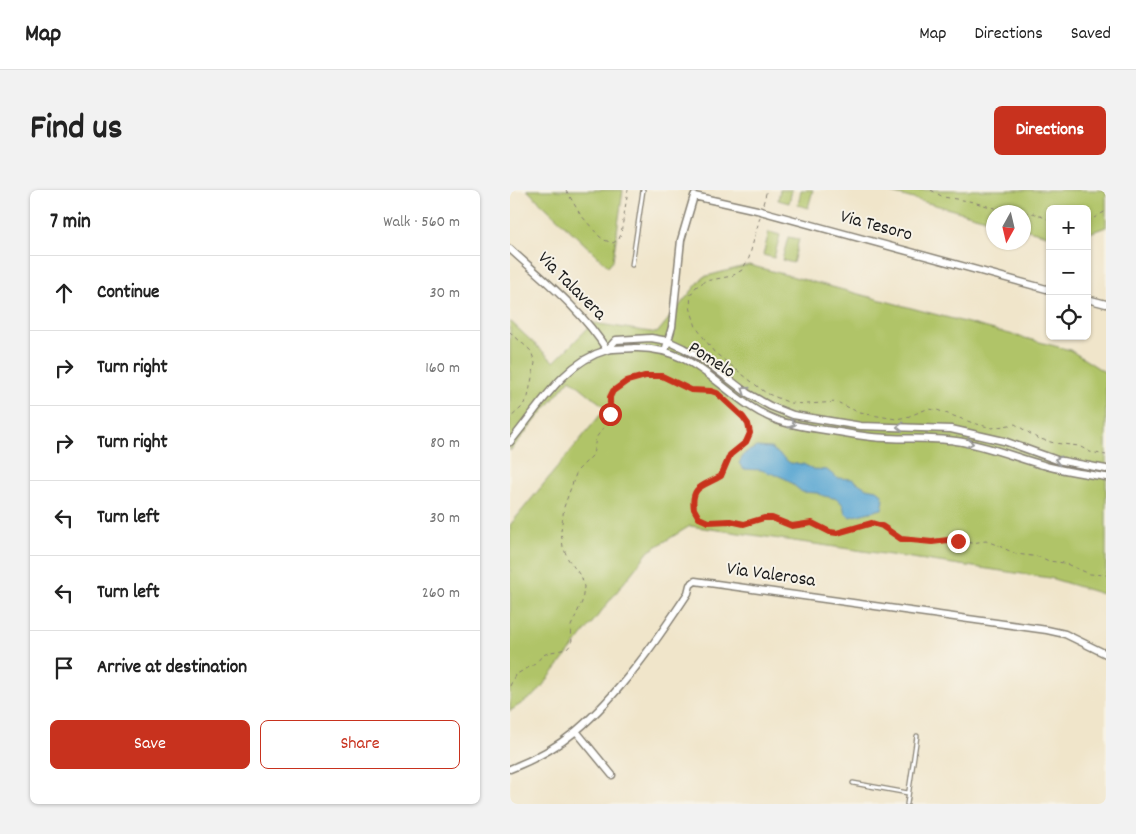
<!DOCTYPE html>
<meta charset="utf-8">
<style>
:root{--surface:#fff;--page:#f2f2f2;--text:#222;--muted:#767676;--line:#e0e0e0;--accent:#c8321e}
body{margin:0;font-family:Dekko,sans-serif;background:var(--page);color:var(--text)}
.controls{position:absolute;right:15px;top:15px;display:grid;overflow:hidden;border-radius:8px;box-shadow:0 1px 4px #0004}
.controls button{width:45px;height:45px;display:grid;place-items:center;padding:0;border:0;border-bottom:1px solid var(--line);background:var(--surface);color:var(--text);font:25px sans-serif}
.compass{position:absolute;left:476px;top:15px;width:45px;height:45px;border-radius:50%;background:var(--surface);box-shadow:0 1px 4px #0004;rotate:188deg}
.stop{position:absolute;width:15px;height:15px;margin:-11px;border:4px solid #c8321e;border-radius:50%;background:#fff}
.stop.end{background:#c8321e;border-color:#fff;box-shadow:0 1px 5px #0008}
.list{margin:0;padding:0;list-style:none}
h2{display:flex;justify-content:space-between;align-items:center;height:65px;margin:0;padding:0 20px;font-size:21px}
h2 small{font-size:16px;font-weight:400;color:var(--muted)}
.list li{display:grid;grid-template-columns:32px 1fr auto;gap:15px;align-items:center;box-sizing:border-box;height:75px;padding:0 20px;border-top:1px solid var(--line)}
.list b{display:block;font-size:19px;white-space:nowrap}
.list em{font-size:16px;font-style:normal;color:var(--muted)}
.actions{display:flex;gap:10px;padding:15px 20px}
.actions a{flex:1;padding:11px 0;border:1px solid var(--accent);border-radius:8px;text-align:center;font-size:18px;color:var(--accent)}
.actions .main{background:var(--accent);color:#fff}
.icon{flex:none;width:28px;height:28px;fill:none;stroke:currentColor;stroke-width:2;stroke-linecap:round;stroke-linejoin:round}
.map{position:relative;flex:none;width:596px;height:614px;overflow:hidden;border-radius:8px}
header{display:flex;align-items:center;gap:30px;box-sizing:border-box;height:70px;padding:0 25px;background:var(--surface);border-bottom:1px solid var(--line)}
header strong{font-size:24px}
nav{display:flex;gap:28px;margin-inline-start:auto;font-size:18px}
.intro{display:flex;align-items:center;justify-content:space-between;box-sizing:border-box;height:120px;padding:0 30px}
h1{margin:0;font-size:35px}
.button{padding:12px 22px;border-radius:8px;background:var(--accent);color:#fff;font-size:18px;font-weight:700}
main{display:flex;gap:30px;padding:0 30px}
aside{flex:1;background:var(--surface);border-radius:8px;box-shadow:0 1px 4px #0004}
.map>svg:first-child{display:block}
</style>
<header>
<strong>Map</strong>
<nav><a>Map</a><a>Directions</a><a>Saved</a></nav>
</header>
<div class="intro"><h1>Find us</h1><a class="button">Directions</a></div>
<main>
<aside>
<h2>7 min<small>Walk · 560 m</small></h2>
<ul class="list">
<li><svg class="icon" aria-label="ahead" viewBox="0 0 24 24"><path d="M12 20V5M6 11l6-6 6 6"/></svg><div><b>Continue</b></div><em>30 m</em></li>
<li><svg class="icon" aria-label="right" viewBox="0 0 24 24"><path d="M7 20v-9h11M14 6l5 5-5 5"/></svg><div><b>Turn right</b></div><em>160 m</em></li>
<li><svg class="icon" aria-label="right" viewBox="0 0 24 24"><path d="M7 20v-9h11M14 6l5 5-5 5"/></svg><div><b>Turn right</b></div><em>80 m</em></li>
<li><svg class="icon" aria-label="left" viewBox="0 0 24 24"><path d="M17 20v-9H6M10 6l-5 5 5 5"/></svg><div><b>Turn left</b></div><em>30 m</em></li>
<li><svg class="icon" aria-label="left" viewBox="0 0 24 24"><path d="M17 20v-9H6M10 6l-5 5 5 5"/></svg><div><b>Turn left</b></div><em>260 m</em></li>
<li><svg class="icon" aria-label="arrive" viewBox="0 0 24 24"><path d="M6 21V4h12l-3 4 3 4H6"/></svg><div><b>Arrive at destination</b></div></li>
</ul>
<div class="actions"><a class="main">Save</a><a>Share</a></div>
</aside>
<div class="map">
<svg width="596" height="614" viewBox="0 0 596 614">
<rect width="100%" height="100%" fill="#f7f3e8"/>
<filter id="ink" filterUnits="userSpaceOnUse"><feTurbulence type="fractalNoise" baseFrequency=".02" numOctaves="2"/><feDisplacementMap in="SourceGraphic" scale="10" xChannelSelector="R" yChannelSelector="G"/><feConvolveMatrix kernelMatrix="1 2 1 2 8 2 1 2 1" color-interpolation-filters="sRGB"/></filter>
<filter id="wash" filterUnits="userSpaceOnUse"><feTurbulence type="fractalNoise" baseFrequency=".0096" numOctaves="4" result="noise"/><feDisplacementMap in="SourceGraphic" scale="20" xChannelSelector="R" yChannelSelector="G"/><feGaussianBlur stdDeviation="1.12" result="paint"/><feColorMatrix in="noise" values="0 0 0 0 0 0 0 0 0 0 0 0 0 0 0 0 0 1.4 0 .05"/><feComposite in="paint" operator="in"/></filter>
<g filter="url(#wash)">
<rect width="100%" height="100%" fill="#f0e5ca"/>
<path fill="#b0c468" stroke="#667042" d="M17 0H113L103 70 98 76Z
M270 0H282L279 13 268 10Z
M291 0H303L298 18 288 15Z
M371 0H596V37L577 44V19H540V45H537L514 39V22H483V31Z
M259 42 270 45 264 68 253 65Z
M278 47 289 49 283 73 272 70Z
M239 75 560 160 596 183V405L540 388 180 336 139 361 26 504 0 521V335L96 218 60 189 0 261V131L44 172 83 133 147 143 193 87Z"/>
<path fill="#58a6d2" stroke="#3a6177" d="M247 257 261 258 280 273 293 274 303 279 317 280 327 288 342 289 356 298 367 300 371 303 374 310 372 319 340 327 335 323 333 315 328 309 314 306 307 303 292 302 276 289 269 286 251 280 233 279 229 273 235 263Z"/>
</g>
<g filter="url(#ink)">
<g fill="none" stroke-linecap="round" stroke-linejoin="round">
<g stroke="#868073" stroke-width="5.5">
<path id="lane" d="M122 75 133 0
M343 593 398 603
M397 614 407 546"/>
</g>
<g stroke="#868073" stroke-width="9">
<path id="street" d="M0 59C34 90 72 120 97 160
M577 109 596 114
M97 160 106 150 141 148 158 151 173 158 194 170 237 203 260 216 283 225 351 236 441 239 494 251 547 270 596 279
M155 161 162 137 171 50 184 6 247 20 540 100
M0 252C28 219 53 172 97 160 105 158 115 159 124 158 191 156 213 211 269 231 289 237 309 239 329 242 340 244 351 246 362 247 390 250 418 247 446 251 476 255 504 267 533 275 553 281 575 284 596 287
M66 541 102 585
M0 579C23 570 47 557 66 541 109 505 147 450 178 403L180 395 185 391 537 440 555 444 596 464"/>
</g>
<path stroke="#868073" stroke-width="1" stroke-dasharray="4 4" stroke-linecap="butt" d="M56 0 70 24 89 46 94 50 103 53 109 49 111 44 118 0
M421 0 433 7 459 11 499 22
M253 14 257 0
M514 23H523L540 30
M250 27 239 68 232 80 222 86 195 91 186 97 181 104 180 117 186 137 204 162 256 203 280 213 298 214 327 212 350 223 386 229 397 227 417 219 427 220 463 233 482 238 505 234 527 248 544 253 569 256 580 262 596 265
M577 32 596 21
M0 142 21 161 25 173 18 207 11 218 0 228
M0 496 5 485 25 474 33 465 41 462 57 459 62 453 61 436 72 412 74 397 72 388 58 369 53 357 51 341 54 317 67 281 83 265 86 248 98 231 101 204 117 191 142 185 159 189 181 200 201 201 207 203 233 227 238 234 240 243 236 252 220 265 211 286 192 294 185 303 183 319 189 328 195 331H220L234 334 254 328H262L282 336 302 333 320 342 327 343 354 334 366 333 391 349 422 352 438 349 461 353 476 351 487 355 506 364 530 367 539 371 554 373 580 384 596 385"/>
<use href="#lane" stroke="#fff" stroke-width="3"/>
<use href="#street" stroke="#fff" stroke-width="6"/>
</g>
<defs><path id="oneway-chevron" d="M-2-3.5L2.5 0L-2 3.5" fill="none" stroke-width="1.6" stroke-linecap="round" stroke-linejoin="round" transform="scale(1.25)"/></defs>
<g stroke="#999">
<use href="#oneway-chevron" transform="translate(235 200) rotate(-146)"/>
<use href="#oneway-chevron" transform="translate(282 234) rotate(16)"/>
<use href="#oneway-chevron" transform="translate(390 237) rotate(-179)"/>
<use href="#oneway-chevron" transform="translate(460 253) rotate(11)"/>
<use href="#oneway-chevron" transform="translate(548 270) rotate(-165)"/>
</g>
</g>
<g fill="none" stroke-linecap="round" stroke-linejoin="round" filter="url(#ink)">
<path stroke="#c8321e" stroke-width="6" d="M100 224V207L103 201 117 191 135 186H152L181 200 201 201 207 203 233 227 238 234 240 243 236 252 220 265 211 286C195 296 180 295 184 319L189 328 198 332 220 331 234 334 254 328H262L282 336 302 333 320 342 327 343 362 333 372 336 391 349 422 352 438 350 448 351"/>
</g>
<g text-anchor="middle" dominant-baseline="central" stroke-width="4" stroke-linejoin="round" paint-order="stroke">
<g font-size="19" fill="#1c1c1c" stroke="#f7f3e8">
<text transform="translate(366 37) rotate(15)">Via Tesoro</text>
<text transform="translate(61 97) rotate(45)">Via Talavera</text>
<text transform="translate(201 171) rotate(33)">Pomelo</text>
<text transform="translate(261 386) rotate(8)">Via Valerosa</text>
</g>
</g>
</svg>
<div class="controls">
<button>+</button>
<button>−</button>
<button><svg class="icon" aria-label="locate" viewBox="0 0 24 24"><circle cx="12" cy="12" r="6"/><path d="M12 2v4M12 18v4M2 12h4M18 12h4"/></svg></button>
</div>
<svg class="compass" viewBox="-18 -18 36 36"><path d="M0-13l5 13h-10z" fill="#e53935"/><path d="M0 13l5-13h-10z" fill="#767676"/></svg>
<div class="stop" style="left:100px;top:224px"></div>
<div class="stop end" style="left:448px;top:351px"></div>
</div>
</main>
